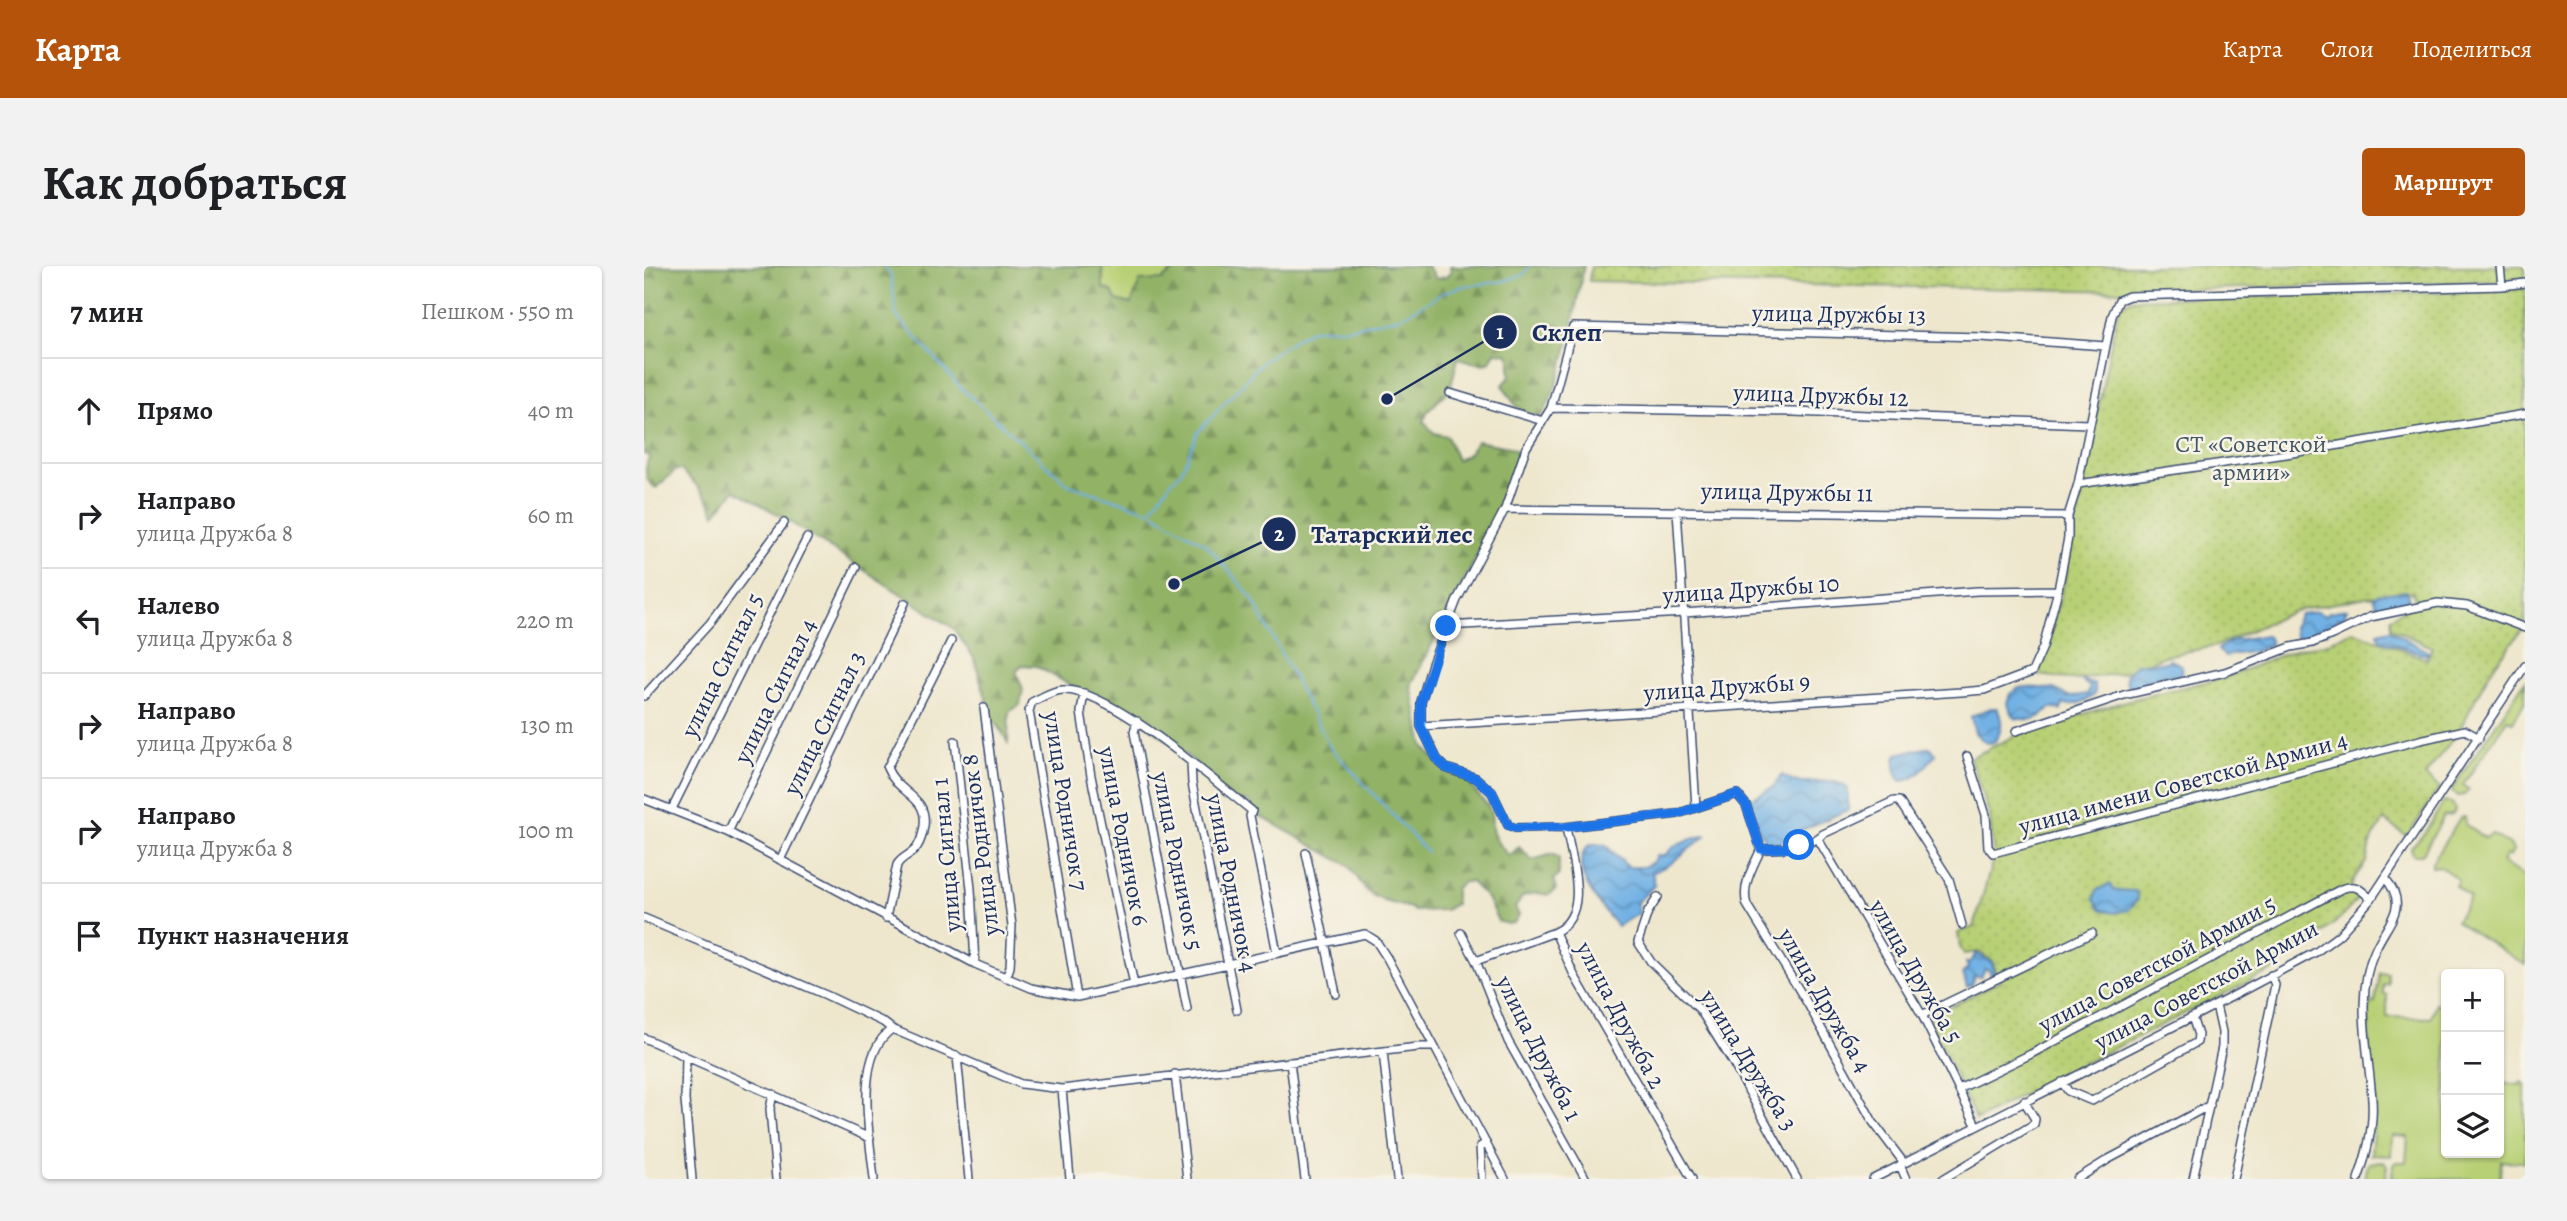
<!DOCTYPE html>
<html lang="ru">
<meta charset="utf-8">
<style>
:root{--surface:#fff;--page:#f2f2f2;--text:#202124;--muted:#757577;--line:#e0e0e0;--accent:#b45309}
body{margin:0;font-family:Alegreya,serif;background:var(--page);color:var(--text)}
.controls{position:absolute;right:21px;bottom:21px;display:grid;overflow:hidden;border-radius:7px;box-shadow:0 2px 5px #0004}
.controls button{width:63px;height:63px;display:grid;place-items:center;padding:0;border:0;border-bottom:2px solid var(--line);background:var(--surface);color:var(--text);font:35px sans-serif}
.stop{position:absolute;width:21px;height:21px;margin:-16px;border:5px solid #1a73e8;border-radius:50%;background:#fff}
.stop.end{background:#1a73e8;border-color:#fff;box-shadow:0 2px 7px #0008}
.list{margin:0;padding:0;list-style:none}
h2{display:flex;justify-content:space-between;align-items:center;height:91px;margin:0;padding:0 28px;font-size:30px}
h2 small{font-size:23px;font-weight:400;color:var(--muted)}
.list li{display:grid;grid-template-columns:46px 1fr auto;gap:21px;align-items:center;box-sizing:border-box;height:105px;padding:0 28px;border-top:2px solid var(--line)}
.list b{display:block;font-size:26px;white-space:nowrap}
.list p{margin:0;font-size:23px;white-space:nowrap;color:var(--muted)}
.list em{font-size:23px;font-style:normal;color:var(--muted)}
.icon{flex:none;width:38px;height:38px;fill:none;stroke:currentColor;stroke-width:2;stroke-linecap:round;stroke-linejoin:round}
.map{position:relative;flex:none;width:1881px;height:913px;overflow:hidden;border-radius:7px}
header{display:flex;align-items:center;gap:42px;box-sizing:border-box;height:98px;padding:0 35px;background:var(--accent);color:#fff}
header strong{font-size:33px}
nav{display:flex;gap:38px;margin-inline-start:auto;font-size:24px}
.intro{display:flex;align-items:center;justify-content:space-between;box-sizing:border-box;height:168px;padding:0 42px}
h1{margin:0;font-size:49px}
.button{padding:18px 32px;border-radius:7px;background:var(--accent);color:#fff;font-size:24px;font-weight:700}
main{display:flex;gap:42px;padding:0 42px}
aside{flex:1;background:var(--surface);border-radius:7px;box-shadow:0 2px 5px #0004}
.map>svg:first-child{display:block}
</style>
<header>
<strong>Карта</strong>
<nav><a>Карта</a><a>Слои</a><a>Поделиться</a></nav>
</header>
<div class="intro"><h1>Как добраться</h1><a class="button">Маршрут</a></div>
<main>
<aside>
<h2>7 мин<small>Пешком · 550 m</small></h2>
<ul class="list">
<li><svg class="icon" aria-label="ahead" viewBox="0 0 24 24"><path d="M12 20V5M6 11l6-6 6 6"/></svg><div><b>Прямо</b></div><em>40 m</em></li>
<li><svg class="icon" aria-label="right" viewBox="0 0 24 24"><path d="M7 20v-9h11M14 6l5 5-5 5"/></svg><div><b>Направо</b><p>улица Дружба 8</p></div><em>60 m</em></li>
<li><svg class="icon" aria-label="left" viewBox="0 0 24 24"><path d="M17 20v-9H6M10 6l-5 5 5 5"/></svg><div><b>Налево</b><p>улица Дружба 8</p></div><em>220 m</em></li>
<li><svg class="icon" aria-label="right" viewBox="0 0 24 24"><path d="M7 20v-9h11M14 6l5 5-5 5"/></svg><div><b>Направо</b><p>улица Дружба 8</p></div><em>130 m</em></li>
<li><svg class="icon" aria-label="right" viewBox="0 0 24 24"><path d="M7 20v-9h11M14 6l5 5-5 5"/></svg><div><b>Направо</b><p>улица Дружба 8</p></div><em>100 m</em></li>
<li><svg class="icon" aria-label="arrive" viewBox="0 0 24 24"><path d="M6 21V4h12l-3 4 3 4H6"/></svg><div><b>Пункт назначения</b></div></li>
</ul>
</aside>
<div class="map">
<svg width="1881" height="913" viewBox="0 0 1881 913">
<defs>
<pattern id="forest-firs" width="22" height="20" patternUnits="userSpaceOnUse" patternTransform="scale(1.75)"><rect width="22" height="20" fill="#92b266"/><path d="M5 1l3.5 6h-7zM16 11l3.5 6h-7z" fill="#769157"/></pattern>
<pattern id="park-dots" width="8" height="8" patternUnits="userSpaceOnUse" patternTransform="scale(1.75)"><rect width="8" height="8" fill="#b8d074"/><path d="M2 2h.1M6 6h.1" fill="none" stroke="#9eb367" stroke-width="1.8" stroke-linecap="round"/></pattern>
<pattern id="water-waves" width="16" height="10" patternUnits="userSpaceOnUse" patternTransform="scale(1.75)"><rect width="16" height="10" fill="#71b1e4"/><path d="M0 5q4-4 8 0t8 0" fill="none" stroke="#5c90bc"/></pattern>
</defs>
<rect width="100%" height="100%" fill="#f7f3e8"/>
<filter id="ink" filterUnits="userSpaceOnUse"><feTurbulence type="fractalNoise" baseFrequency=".0143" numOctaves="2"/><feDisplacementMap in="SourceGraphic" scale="14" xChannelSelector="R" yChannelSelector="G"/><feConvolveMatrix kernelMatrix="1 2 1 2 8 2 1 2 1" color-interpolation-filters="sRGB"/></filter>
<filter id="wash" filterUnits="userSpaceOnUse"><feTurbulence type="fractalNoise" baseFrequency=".00686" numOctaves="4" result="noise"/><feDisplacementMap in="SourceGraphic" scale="28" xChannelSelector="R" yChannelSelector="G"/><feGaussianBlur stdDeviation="1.57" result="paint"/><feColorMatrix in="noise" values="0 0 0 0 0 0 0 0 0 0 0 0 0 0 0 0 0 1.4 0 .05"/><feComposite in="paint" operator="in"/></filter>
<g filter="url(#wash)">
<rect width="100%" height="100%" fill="#eee7cd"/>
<path fill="#b8d074" stroke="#6a8069" stroke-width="2" d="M458 0H536L487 38 472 34 459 22Z
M1881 415V435L1869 456 1863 453 1819 519 1825 524 1820 529 1814 530 1807 525Z
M1800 535 1809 538 1811 545 1808 549 1800 550 1778 589H1769L1767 581 1781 567Z
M1821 551 1822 559 1841 572 1848 568 1867 580 1869 585 1866 591 1862 589 1858 596 1881 612V699L1812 655 1826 632 1811 620 1814 613 1795 600 1788 601V596L1816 552Z
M1736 707 1744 708V718L1739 719V728L1743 729V751L1787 752 1792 737 1802 741V887H1855V817L1876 819 1877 816 1881 818V896L1857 895 1856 913H1748L1749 899 1752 896H1762L1764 871 1748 870 1747 890 1727 889 1732 833 1725 792 1724 739 1731 736Z
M1740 896 1743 900 1742 913H1720L1725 897Z"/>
<path fill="url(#forest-firs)" stroke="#567062" stroke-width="2" d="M0 0H458L459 22 468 25 472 34 487 38 496 15 518 14 536 0H783L792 13 802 11 807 6 806 0H940C929 50 923 107 897 151 878 151 867 135 859 119L866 111V91L862 87 851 86 845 97 836 98 814 92 806 123 783 146 780 156 790 167 803 170 813 194 824 188 833 175 865 181 874 186 857 243 767 419 779 480 800 504 824 514C830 528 837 530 844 540 849 548 847 554 848 562 849 573 858 582 865 590L875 581 888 594 909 588 915 592V609L910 613 912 623 905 629 892 627 879 630 871 642 875 649 870 657 863 658 854 655 843 632 826 615 817 617 811 623V638L801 644 770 645 767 642 740 635 723 626 705 600 616 550 605 536 582 535 573 526 552 497 490 448 434 423 392 400 378 399 372 406 379 423 376 439 365 446 364 477 358 466 349 455 330 392 309 362 140 252 91 224 71 248C64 230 52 217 37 204H32L12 222C0 215 0 202 6 190L0 188Z"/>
<path fill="url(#park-dots)" stroke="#6a8069" stroke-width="2" d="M947 0H1881V13L1860 15 1484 25 945 15Z
M1881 22V360L1845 407 1816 463 1781 510 1796 522 1763 570 1740 554 1726 577 1722 596 1709 614 1706 626 1714 632C1694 660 1663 678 1634 696L1633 702 1410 812 1332 854 1286 755 1289 749 1356 715 1348 695 1335 686 1320 688 1316 681 1314 667 1330 661 1349 593V582L1346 550 1326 492 1377 467 1482 435 1583 411 1653 383 1681 378 1709 365 1783 393 1788 381 1747 362V351L1772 337 1769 326 1722 331 1650 345 1572 380 1520 390 1481 406 1432 414 1394 409 1420 317 1472 52 1477 39 1488 33 1858 25Z"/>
<path fill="url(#water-waves)" stroke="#4670a1" stroke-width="2" d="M1762 325 1765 333 1762 339 1758 337 1735 345 1729 331 1735 328Z
M1703 343 1699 353 1694 352 1683 367 1675 366 1665 374 1651 371 1650 360 1656 348 1674 346 1681 350 1685 346Z
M1746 364 1784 386 1783 389 1736 374 1734 367Z
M1622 370 1625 372 1627 379 1612 385 1581 390 1574 384C1584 372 1606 372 1622 370Z
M1526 393 1538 400 1537 408 1532 410 1526 409 1519 413 1511 411 1507 417 1488 423 1483 418 1482 410 1492 398 1522 396Z
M1437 414 1451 419V428C1444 435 1428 441 1419 438L1417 444 1412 442H1406C1393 456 1387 454 1371 452L1363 438 1366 428 1375 422 1381 421 1410 423 1426 431 1444 428 1446 421Z
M1347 442H1353C1359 455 1359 465 1350 476L1342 477 1331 467 1327 450Z
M1286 481 1292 488C1281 500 1273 515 1256 515 1252 506 1248 498 1253 488Z
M1138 509C1143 512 1148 516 1154 516 1170 518 1190 510 1204 523V544C1186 551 1170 559 1153 566 1146 568 1142 576 1134 577 1113 580 1110 547 1107 533L1129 521Z
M1063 569 1026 598 1008 607 1011 619 993 636 995 647 973 660C958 642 919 599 947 578L961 579 984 601C996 602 1007 602 1013 590H1020L1029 581 1048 573Z
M1466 618 1469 624 1492 625 1494 633 1485 644 1469 647 1456 643 1450 633 1453 624Z
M1332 687 1348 697 1351 708 1346 712V705L1341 703 1337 711 1330 710 1328 719 1323 721 1319 707 1324 702 1322 696H1327Z"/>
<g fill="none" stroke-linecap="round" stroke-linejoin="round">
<path stroke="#71b1e4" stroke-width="2" d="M240 0 247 9 252 49 316 121 425 219 506 245 526 217 537 206 554 166 619 95 654 71 669 63 704 62 757 51 800 26 820 20 856 16 879 9 886 0
M506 245 563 279 608 332 686 481 783 586"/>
</g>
</g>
<g filter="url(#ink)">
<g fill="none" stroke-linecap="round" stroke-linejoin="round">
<g stroke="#3b4b6f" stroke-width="10">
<path id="minor" d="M1856 0 1858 20
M806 127 899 155
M907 142 1150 146 1444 158
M1434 218 1642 188 1881 148
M861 243 1424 250
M1033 244 1052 541
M801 360 1040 347 1333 325 1414 324
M440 427 437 446 447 510 490 719
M0 430 67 356 140 257
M340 442 368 660 366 701 362 712
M493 455 490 466 543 743
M777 460 1317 426 1340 424 1388 406 1399 381 1414 324 1424 272V250L1434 218 1468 50 1475 34 1485 30 1858 20 1881 17
M1372 465 1480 429 1581 406 1647 381 1668 377 1688 369 1726 351 1794 337 1823 340 1881 362
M311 475 327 623 331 698
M1323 490 1342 549 1344 581 1349 587 1776 474 1821 464 1835 472
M547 496 548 517 593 744
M0 533 84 566 331 698 387 722 433 731 721 668 732 675 743 692 861 913
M28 543 163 272
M922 561C927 593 948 648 911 666L930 709 1048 913
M84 566 212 301
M1174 573 1278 749 1332 859
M1117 583 1102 539 1093 528 1033 548 922 561 871 562 864 559 848 526 832 512 802 502 793 493 777 460V436L788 398 813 334 861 243 882 182 907 142 929 61 1337 71 1461 80
M1117 583C1109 601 1097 620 1103 639L1165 740 1229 856 1260 897
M1117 583C1136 583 1165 582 1179 568L1250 535H1255L1305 613 1318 659
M662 587 692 728
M136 594 261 337
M1014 631 1004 646 994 676 1007 696 1056 744 1088 795 1153 913
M0 652 182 729 239 756 248 763 377 818 418 823 774 781H789
M242 652 253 599C258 590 268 589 273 581 277 575 279 567 280 560 284 529 254 529 243 502L307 375
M817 667 832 695 864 775 942 913
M832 695 911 666
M433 731 385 445 388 436C397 432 407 425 418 424 464 421 570 515 608 545L606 550 633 687
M1278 749 1448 667
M0 772 226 872
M739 786 753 913
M313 790 325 913
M42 791 41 834 48 913
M646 796 661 913
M531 808 543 913
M1418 816 1424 825 1448 835 1553 776 1554 769 1548 751
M418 823 426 913
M1315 823 1387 788 1697 623C1712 617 1716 623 1727 633
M129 828 126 843 132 913
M1256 899 1262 913
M230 913C226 872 209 790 248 763
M838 913 836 881 842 877
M1229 913 1572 739 1672 686 1695 669 1727 633 1881 400
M1299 913 1390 858 1391 853 1380 835
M1433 913 1465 893 1566 839
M1549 913 1578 781V766L1572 739
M1590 913 1631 719 1627 709
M1714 913C1723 888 1730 860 1728 834 1725 785 1710 730 1731 684 1744 655 1766 641 1741 612"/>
</g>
<use href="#minor" stroke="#fff" stroke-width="7"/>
</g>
</g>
<g fill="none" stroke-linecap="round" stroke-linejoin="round" filter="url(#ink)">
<path stroke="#1a73e8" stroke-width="9" d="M802 360 777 436V460L793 493 802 502 832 512 848 526 864 559 871 562 922 561 1033 548 1093 528 1102 539 1117 583 1142 582 1155 579"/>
</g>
<g text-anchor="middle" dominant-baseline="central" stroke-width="5" stroke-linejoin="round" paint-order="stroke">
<g font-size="24" fill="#1b2f5e" stroke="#f7f3e8">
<text transform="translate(1195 48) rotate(1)">улица Дружбы 13</text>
<text transform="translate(1177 129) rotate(2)">улица Дружбы 12</text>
<text transform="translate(1143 226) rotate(1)">улица Дружбы 11</text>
<text transform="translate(1107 323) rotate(-4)">улица Дружбы 10</text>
<text transform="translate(78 399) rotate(-64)">улица Сигнал 5</text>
<text transform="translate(1083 421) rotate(-4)">улица Дружбы 9</text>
<text transform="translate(131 425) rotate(-64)">улица Сигнал 4</text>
<text transform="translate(180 457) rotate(-64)">улица Сигнал 3</text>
<text transform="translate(1539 517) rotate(-15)">улица имени Советской Армии 4</text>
<text transform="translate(422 535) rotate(81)">улица Родничок 7</text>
<text transform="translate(480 570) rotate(79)">улица Родничок 6</text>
<text transform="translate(336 579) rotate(-97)">улица Родничок 8</text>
<text transform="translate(302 589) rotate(-95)">улица Сигнал 1</text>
<text transform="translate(534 595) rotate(79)">улица Родничок 5</text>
<text transform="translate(588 617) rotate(79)">улица Родничок 4</text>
<text transform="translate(1513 698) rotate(-28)">улица Советской Армии 5</text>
<text transform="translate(1272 705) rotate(60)">улица Дружба 5</text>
<text transform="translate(1562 719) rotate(-28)">улица Советской Армии</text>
<text transform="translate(1181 734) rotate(60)">улица Дружба 4</text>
<text transform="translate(977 749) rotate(62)">улица Дружба 2</text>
<text transform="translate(895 782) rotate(63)">улица Дружба 1</text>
<text transform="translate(1105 794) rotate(58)">улица Дружба 3</text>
</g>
<g font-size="24" fill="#425764" stroke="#f7f3e8">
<text x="1607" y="178">СТ «Советской<tspan x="1607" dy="28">армии»</tspan></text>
</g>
</g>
<path fill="none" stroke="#1b2f5e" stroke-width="2.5" d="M743 133L856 66M530 318L635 268"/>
<g fill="#1b2f5e" stroke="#f7f3e8" stroke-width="2.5">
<circle cx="743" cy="133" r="7"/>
<circle cx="530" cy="318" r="7"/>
<circle cx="856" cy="66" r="18"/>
<circle cx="635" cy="268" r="18"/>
</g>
<g font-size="21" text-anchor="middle" font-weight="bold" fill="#fff">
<text x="856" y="73">1</text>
<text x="635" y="275">2</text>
</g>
<g font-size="26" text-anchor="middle" font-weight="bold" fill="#1b2f5e" stroke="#f7f3e8" stroke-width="5" stroke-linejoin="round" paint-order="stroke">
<text x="923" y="75">Склеп</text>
<text x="748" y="277">Татарский лес</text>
</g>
</svg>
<div class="controls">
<button>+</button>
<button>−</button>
<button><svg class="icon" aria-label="layers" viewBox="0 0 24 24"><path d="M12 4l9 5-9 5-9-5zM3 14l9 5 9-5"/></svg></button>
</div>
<div class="stop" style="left:1155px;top:579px"></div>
<div class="stop end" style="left:802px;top:360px"></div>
</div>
</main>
